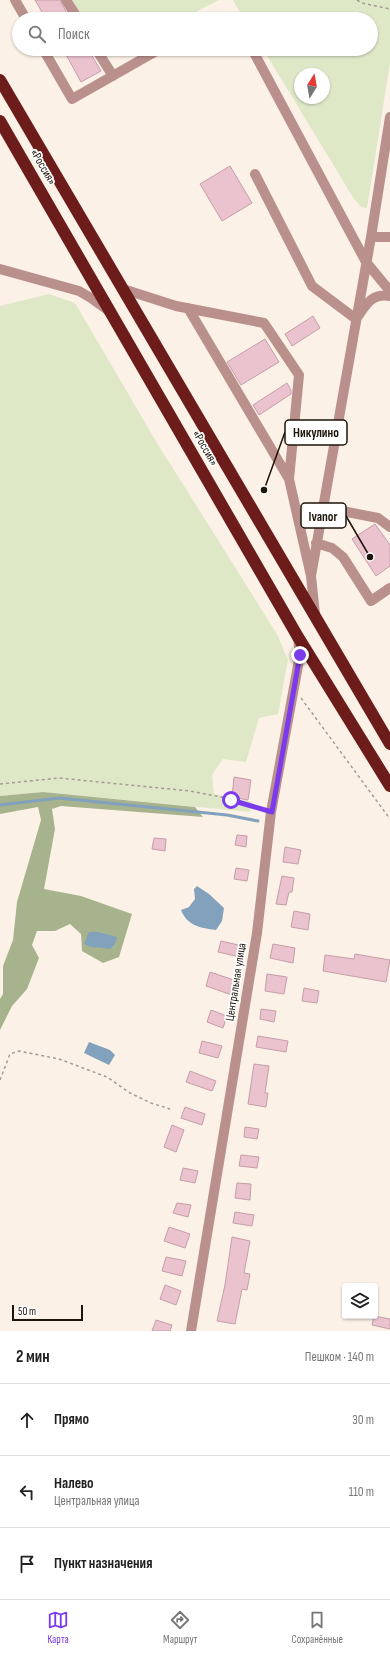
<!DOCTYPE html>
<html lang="ru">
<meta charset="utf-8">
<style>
:root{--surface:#fff;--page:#f2f2f2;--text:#222;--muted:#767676;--line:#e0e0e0;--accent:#7c3aed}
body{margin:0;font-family:"Sofia Sans Condensed",sans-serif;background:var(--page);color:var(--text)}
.controls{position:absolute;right:12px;bottom:12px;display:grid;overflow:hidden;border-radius:4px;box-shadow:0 1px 3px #0004}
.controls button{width:36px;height:36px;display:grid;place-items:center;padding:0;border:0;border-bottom:1px solid var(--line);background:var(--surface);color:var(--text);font:20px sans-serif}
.compass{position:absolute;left:294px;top:68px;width:36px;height:36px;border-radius:50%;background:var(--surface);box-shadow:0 1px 3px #0004;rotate:11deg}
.scale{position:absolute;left:12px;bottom:10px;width:71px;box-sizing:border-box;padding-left:4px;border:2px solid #1d140a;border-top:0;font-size:11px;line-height:14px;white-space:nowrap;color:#1d140a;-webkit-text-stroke:3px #fff;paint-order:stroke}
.stop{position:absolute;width:12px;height:12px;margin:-9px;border:3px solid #7c3aed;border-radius:50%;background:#fff}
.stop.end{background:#7c3aed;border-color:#fff;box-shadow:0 1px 4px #0008}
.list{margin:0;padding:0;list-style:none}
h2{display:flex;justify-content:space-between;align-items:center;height:52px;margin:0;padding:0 16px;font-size:17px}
h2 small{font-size:13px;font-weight:400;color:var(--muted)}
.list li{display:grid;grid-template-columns:26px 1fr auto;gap:12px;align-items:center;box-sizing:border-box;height:72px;padding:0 16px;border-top:1px solid var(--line)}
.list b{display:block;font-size:15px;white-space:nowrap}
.list p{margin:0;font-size:13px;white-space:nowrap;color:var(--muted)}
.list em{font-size:13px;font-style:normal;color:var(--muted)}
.icon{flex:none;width:22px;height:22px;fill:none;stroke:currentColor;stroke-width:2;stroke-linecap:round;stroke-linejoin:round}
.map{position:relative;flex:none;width:390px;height:1331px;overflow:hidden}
.search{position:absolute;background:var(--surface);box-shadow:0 1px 3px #0004;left:12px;right:12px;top:12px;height:44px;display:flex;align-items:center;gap:10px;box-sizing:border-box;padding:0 14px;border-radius:22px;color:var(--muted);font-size:15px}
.sheet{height:268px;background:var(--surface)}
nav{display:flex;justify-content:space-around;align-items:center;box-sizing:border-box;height:56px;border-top:1px solid var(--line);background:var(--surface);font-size:11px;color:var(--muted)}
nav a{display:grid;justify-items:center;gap:2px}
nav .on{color:var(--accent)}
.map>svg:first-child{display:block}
</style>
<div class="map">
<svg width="390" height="1331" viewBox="0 0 390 1331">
<rect width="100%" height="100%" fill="#fcf1e6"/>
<path fill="#dee8c7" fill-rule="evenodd" d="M69 0H219L182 19H80Z
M233 0H390V63L367 208 361 207 354 199 263 49H371V19H244ZM300 74H324V98H300Z
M49 294 75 303 157 443 277 634 288 660 278 714 259 718 246 762 223 759 212 775 214 794 252 802 250 812 43 792 0 796V306Z"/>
<path fill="#a7b38d" d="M43 792 195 807 203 817 61 806 52 809 55 829 44 889 81 896 132 914 119 957 103 963 82 951 81 934 70 924 55 931H37L32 945 39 958 27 989 12 1006 0 1030V999L3 994V966L13 940 17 902 41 820 38 807 0 814V796Z"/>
<path fill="#81a1bc" d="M197 886 209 894 224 908 222 921 216 930C201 928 187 926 181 910L189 907 195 899 194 889Z
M89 932H98L117 937 115 944 110 949C101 947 92 949 84 944Z
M89 1042 110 1050 115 1055 109 1065 84 1053Z"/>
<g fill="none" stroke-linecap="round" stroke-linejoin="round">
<path stroke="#81a1bc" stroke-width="3" d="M0 805 59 798 227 815 258 821"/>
</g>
<path fill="#ebc3cf" stroke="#c49ea9" d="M35 0H60L70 19H46Z
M63 49H88L101 71 81 82Z
M230 166 252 203 222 221 200 184Z
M313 316 320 328 292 346 285 334Z
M265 339 279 362 241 385 227 362Z
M287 383 291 390V394L259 415 253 405Z
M375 524 390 545V566L376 576 352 539Z
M234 777 251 780 248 800 232 797Z
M237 835 247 836 246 847 235 845Z
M154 838 166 839 165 851 152 849Z
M285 847 301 850 298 864 283 862Z
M236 868 249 870 247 881 234 879Z
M282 876 294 878 292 892H289L286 905 276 904Z
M294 911 310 914 308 930 291 927Z
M221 941 243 946 240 957 218 952Z
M273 944 295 948 293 963 270 958Z
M355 954 390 960 386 982 323 971 325 955 354 959Z
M210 972 237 981 232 995 206 986Z
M267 974 287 977 284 994 265 991Z
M304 988 319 991 317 1003 302 1001Z
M261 1009 276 1011 274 1022 260 1019Z
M211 1010 227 1016 223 1028 207 1022Z
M258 1036 288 1041 286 1052 256 1047Z
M202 1041 222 1046 218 1058 199 1053Z
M254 1064 269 1066 265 1093H268L266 1107 248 1104Z
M190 1071 216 1081 212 1091 186 1082Z
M185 1107 205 1114 202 1125 181 1118Z
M172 1125 184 1130 176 1152 164 1147Z
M245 1127 259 1129 257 1139 244 1137Z
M241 1155 259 1157 257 1168 239 1166Z
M183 1168 198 1171 195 1183 180 1180Z
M237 1183 251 1184 250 1200 235 1198Z
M177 1203 191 1205 188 1217 173 1213Z
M235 1212 254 1215 252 1226 233 1223Z
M169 1227 190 1234 185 1248 164 1241Z
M232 1237 250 1241 244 1273 250 1274 247 1290 242 1289 235 1324 217 1321 225 1285Z
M166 1257 186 1261 182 1276 162 1271Z
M165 1285 181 1291 176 1305 160 1299Z
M374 1316 390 1319V1329L372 1325Z
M156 1320 172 1325 170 1331H152Z"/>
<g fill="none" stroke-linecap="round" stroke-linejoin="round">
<path stroke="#a59b90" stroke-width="1.5" stroke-dasharray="3 3" stroke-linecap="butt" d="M357 0 362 3 390 9
M301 698 390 819
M0 784 59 778 190 791 231 799 261 808
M0 1080 10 1054 19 1051 59 1059 107 1077 130 1093 151 1103 170 1109"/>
<path stroke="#b9908b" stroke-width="10" d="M15 0 26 19
M66 0 78 19
M213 19H230
M43 49 72 99 160 49
M96 49 113 76
M252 49 366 262 390 291
M255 174 312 286 356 319C366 305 371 293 390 296
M371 237H390
M0 269 79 291 91 298 109 311
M123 289 176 306 264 323 299 375 289 479 311 576 315 614
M188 308 289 479
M322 507 378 518 390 527
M316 543 332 548 343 557 371 601 390 588
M311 576 371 237 390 117
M191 1331 257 933 271 812 300 655 298 638"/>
<path stroke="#6c1c1a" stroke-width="12" d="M0 80 390 744
M0 121 298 637 390 786"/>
</g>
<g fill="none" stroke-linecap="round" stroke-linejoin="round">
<path stroke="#7c3aed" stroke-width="5" d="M231 800 272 812 300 655"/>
</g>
<g text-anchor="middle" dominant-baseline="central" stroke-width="3.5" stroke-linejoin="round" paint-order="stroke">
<g font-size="12" fill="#1d140a" stroke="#fff">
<text transform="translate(43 167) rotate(60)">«Россия»</text>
<text transform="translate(205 448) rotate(60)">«Россия»</text>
<text transform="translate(236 982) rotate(-81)">Центральная улица</text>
</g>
</g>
<path fill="none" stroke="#1d140a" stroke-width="1.5" d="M264 490L285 432M370 557L346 516"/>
<g fill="#1d140a" stroke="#fff" stroke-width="1.5">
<circle cx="264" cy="490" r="4"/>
<circle cx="370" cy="557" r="4"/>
</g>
<g fill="#fff" stroke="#1d140a" stroke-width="1.5">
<rect x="285" y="420" width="62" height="25" rx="4"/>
<rect x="301" y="503" width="45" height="25" rx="4"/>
</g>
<g font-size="13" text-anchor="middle" font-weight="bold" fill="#1d140a">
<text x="316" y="437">Никулино</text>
<text x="323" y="521">Ivanor</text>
</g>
</svg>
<div class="controls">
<button><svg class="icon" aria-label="layers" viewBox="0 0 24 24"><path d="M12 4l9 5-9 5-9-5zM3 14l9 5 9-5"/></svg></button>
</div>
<svg class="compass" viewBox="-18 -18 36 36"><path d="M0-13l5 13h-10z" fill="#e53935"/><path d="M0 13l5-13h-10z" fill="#767676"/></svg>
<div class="scale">50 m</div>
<div class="stop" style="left:231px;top:800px"></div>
<div class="stop end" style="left:300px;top:655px"></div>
<div class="search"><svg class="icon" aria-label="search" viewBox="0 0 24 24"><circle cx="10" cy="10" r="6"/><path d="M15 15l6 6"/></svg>Поиск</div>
</div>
<section class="sheet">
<h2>2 мин<small>Пешком · 140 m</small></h2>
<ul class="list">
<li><svg class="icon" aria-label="ahead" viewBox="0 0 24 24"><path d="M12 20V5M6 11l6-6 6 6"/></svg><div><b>Прямо</b></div><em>30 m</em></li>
<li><svg class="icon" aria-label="left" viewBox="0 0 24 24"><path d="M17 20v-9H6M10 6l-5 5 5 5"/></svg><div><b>Налево</b><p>Центральная улица</p></div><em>110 m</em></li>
<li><svg class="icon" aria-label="arrive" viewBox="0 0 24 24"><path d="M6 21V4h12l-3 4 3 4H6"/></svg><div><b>Пункт назначения</b></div></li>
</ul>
</section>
<nav>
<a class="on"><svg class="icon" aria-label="map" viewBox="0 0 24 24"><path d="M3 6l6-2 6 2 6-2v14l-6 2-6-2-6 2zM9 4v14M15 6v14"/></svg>Карта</a>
<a><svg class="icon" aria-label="directions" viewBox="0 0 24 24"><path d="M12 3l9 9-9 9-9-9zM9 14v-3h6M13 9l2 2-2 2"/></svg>Маршрут</a>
<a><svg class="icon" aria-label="saved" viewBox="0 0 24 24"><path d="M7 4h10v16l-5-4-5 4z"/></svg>Сохранённые</a>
</nav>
